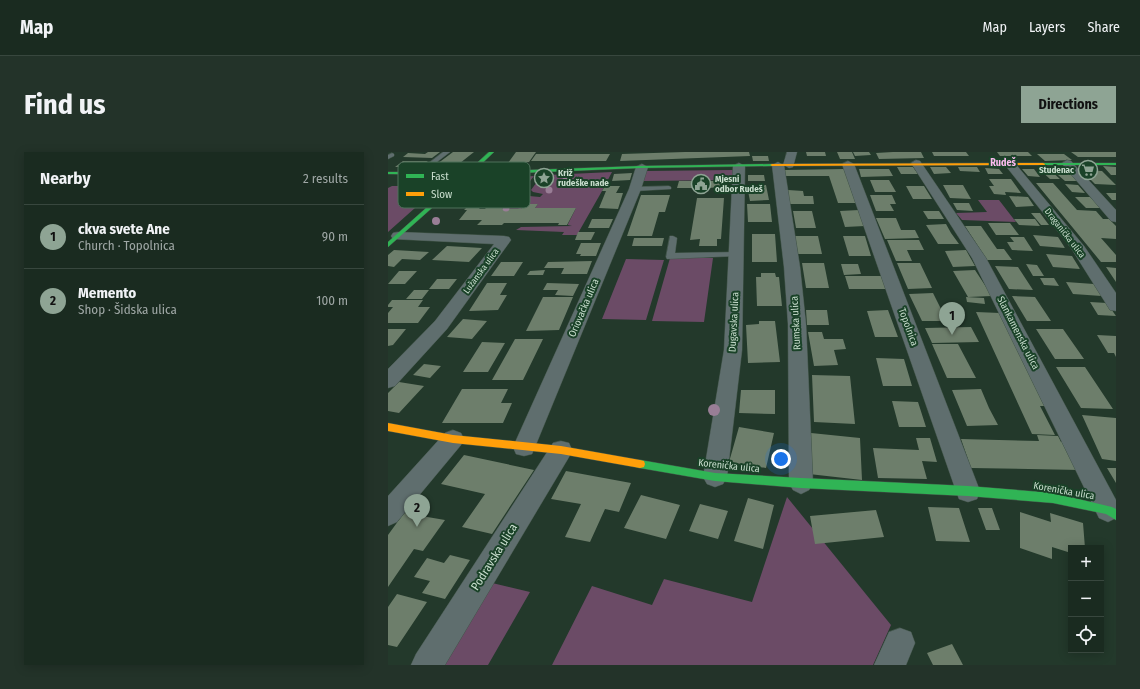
<!DOCTYPE html>
<meta charset="utf-8">
<style>
:root{--surface:#1a2b20;--page:#233329;--text:#f1f3f6;--muted:#9fa7a5;--line:#38473e;--accent:#8ea494}
body{margin:0;font-family:"Fira Sans Condensed",sans-serif;background:var(--page);color:var(--text)}
.controls{position:absolute;right:12px;bottom:12px;display:grid;overflow:hidden;border-radius:0px;box-shadow:0 2px 10px #0003}
.controls button{width:36px;height:36px;display:grid;place-items:center;padding:0;border:0;border-bottom:1px solid var(--line);background:var(--surface);color:var(--text);font:20px sans-serif}
.you{position:absolute;left:393px;top:307px;width:14px;height:14px;margin:-10px;border:3px solid #fff;border-radius:50%;background:#1a73e8;box-shadow:0 0 0 6px #1a73e833}
.badge{display:grid;place-items:center;width:26px;height:26px;border-radius:50%;background:var(--accent);color:#111;font-size:13px;font-weight:700}
.pin{position:absolute;translate:-50% -33px;filter:drop-shadow(0 1px 2px #0008)}
.pin::after{content:'';position:absolute;top:21px;width:14px;height:12px;background:inherit;clip-path:polygon(0 0,100% 0,50% 100%)}
.list{margin:0;padding:0;list-style:none}
h2{display:flex;justify-content:space-between;align-items:center;height:52px;margin:0;padding:0 16px;font-size:17px}
h2 small{font-size:13px;font-weight:400;color:var(--muted)}
.list li{display:grid;grid-template-columns:26px 1fr auto;gap:12px;align-items:center;box-sizing:border-box;height:64px;padding:0 16px;border-top:1px solid var(--line)}
.list b{display:block;font-size:15px;white-space:nowrap}
.list p{margin:0;font-size:13px;white-space:nowrap;color:var(--muted)}
.list em{font-size:13px;font-style:normal;color:var(--muted)}
.icon{flex:none;width:22px;height:22px;fill:none;stroke:currentColor;stroke-width:2;stroke-linecap:round;stroke-linejoin:round}
.map{position:relative;flex:none;width:728px;height:513px;overflow:hidden;border-radius:0px}
header{display:flex;align-items:center;gap:24px;box-sizing:border-box;height:56px;padding:0 20px;background:var(--surface);border-bottom:1px solid var(--line)}
header strong{font-size:19px}
nav{display:flex;gap:22px;margin-inline-start:auto;font-size:14px}
.intro{display:flex;align-items:center;justify-content:space-between;box-sizing:border-box;height:96px;padding:0 24px}
h1{margin:0;font-size:28px}
.button{padding:10px 18px;border-radius:0px;background:var(--accent);color:#111;font-size:14px;font-weight:700}
main{display:flex;gap:24px;padding:0 24px}
aside{flex:1;background:var(--surface);border-radius:0px;box-shadow:0 2px 10px #0003}
.map>svg:first-child{display:block}
</style>
<header>
<strong>Map</strong>
<nav><a>Map</a><a>Layers</a><a>Share</a></nav>
</header>
<div class="intro"><h1>Find us</h1><a class="button">Directions</a></div>
<main>
<aside>
<h2>Nearby<small>2 results</small></h2>
<ul class="list">
<li><span class="badge">1</span><div><b>ckva svete Ane</b><p>Church · Topolnica</p></div><em>90 m</em></li>
<li><span class="badge">2</span><div><b>Memento</b><p>Shop · Šidska ulica</p></div><em>100 m</em></li>
</ul>
</aside>
<div class="map">
<svg width="728" height="513" viewBox="0 0 728 513">
<rect width="100%" height="100%" fill="#23392b"/>
<path fill="#6b4b66" d="M345 18V28L253 29 257 19Z
M224 20 214 39 189 83H174L176 80 128 78 133 75 184 74 180 73V72L188 56H147L150 52H137L133 57H114L116 55H129L137 45 125 44 126 42H107L102 47H62L84 29 90 27 146 24 135 38V40L141 44 152 45 155 42 145 40 143 38 154 23 155 27 158 26 160 23Z
M47 31H55L0 80V36L4 34H44Z
M590 48H611L628 70 574 68 568 61 599 60Z
M282 106H325L316 170 264 169Z
M238 107 276 108 258 168 214 167Z
M399 345 503 473 485 513H164L204 434 264 453 276 427 364 450Z
M100 430 142 440 100 513H50Z"/>
<path fill="#6d7e6b" d="M40 0H52L44 6 15 5 20 1 37 2Z
M65 0H86L67 15H45Z
M128 0H148L141 10 120 11Z
M297 0H361L362 4 232 9 234 2Z
M418 0H437L438 4H419Z
M449 0H464L467 7H452Z
M465 0H481L483 3 467 4Z
M505 0H533L536 6 491 7 488 1Z
M544 0H578L581 4H546Z
M609 0H640L644 4H612Z
M683 0H728V5H690Z
M148 2H222L218 9H143Z
M649 2H676L684 8 657 9Z
M364 4H380L381 9H365Z
M15 9H40L31 15H7Z
M715 14 728 15V23H723Z
M509 15H525L530 22H513Z
M542 15H558L563 21 546 22Z
M570 15H589L592 20 572 19Z
M597 16 611 17 615 22H600Z
M456 17 469 51H450L441 24H397L396 18Z
M471 17H501L505 24 473 25Z
M634 17H646L652 25 640 24Z
M651 17H661L672 27H662Z
M663 17H678L692 29H677Z
M693 18 714 19 728 33 707 32Z
M244 21 242 28 224 29 226 22Z
M360 23H376L377 29H360Z
M601 27H623L633 41 617 40 618 43 606 42 601 34H606Z
M482 28H501L508 40H487Z
M291 29H336V35L319 36 318 39H306L307 36H289Z
M648 31H665L689 58 708 59 715 67H721L728 74V87L713 86 728 103V110H713Z
M677 32 690 33 697 41 684 40Z
M378 33 381 48 362 49 359 34Z
M555 33H575L583 47 562 46Z
M217 34H232L228 41H235L230 57 211 56 218 39H214Z
M518 34H536L544 47H525Z
M400 38 415 39 416 44H425L426 52H401Z
M718 41H728V48H724Z
M253 43H282L277 60H271L264 84H239Z
M482 43H504L508 52H502L506 59H488Z
M108 44H137L129 55H116L114 57H133L137 52H150L147 56H188L179 73H170L171 71H116L114 73H89L94 68H71L79 58H76L83 51H96L91 57H97Z
M621 44 640 45 646 54 628 55Z
M687 45H702L714 56H698Z
M309 46H336L333 87H329V94H311L312 87 302 88Z
M565 51H581L585 59 569 58Z
M359 52H382L384 70H360Z
M471 58 477 74 457 75 452 59Z
M405 59H424L428 76H408Z
M535 59H551L556 67H540Z
M643 61H652L661 73H653Z
M488 66H508L513 78H527L531 86 497 87Z
M204 67H225L221 76H200Z
M626 67H647L652 74 631 73Z
M600 71H622L631 83H608Z
M558 72 563 81 571 92H550L538 73Z
M577 74H593L609 97H616L624 108H599Z
M190 80H207L203 88H187Z
M364 82H387L389 110H364Z
M645 83 670 85 677 96 652 94Z
M407 84H430L434 102H410Z
M455 84H477L483 104H461Z
M622 85H636L645 99 624 98 619 90H626Z
M246 86H276L274 94H244Z
M499 88H531L536 98H519L524 109H508Z
M193 91H213L208 104H192L193 102H188Z
M59 94 77 95 94 96 81 110 44 108Z
M6 98 41 100 32 108 14 107 6 115 0 114V103Z
M578 98 587 114 565 115 557 99Z
M658 102 684 104 692 117 665 115Z
M204 109 199 122H173L176 116H156L160 110Z
M113 110H135L126 124H103Z
M414 111H436L441 136H418Z
M509 111H532L544 136 520 137Z
M453 112H470L473 122 456 123Z
M638 112 649 113 656 124H645Z
M607 114 630 115 645 138 621 137Z
M718 115 728 116V130Z
M157 118 155 123H139L142 119Z
M587 118 604 144 580 145 565 119Z
M11 119H29L17 132H0Z
M373 121H387L388 125H391L394 154H369L368 125H373Z
M457 124H495L500 137H461Z
M652 126H666L671 134 656 133Z
M49 127H69L61 137H41Z
M678 130 706 132 714 144 685 142Z
M99 131H119L112 143H119L110 158 81 159Z
M159 131 191 132 185 144 167 143 170 138H155Z
M26 138H41L34 147H18Z
M545 141 559 169H534L521 142Z
M624 144 647 145 663 169H639Z
M155 145H185L171 178 138 179Z
M578 145 596 146 597 152 579 150Z
M4 148H35L30 155H42L30 171H0V161L5 155H0V153Z
M702 150 719 151 728 164 710 163Z
M418 158H439L441 173H419Z
M500 158 510 185H487L479 159Z
M588 160 612 161 659 254H652L667 283 644 282Z
M75 167 99 169 84 187 59 185Z
M371 169H387L392 210 360 211 358 173 371 172Z
M583 175 591 190 544 191 537 176Z
M0 177H18L5 193 0 194Z
M648 177H675L696 207H667Z
M420 180H434L436 187H455L458 197 446 198 450 213 426 214Z
M709 183 728 184V205L726 201H720Z
M127 187H155L135 228H104Z
M94 190 117 191 100 220H75Z
M544 192H570L588 226H559Z
M488 206 516 207 524 234H495Z
M36 212 53 214 42 226 25 223Z
M668 215H697L725 257 693 256Z
M424 223 462 224 467 272 426 270Z
M11 230 36 234 11 261 0 259V241Z
M74 237H120L113 251H124L115 271H54Z
M593 237 601 256 610 273 579 274 564 238Z
M353 238H387V262L351 261Z
M504 249 530 250 538 275H511Z
M694 263 728 266V309L714 307Z
M351 275 386 281 378 316 341 310Z
M423 281 472 286 474 328 421 322Z
M649 283 670 284 673 290H677L692 318 583 316 573 287 651 289Z
M528 286H542L549 310 534 309 539 327 490 326 485 296 531 298Z
M76 303 146 318 104 382 74 375 97 342 53 332Z
M719 316H728V331Z
M178 319 243 331 231 360 217 357 202 390 177 385 193 352 163 347Z
M253 343 292 353 278 387 236 376Z
M360 346 386 353 375 397 346 389Z
M312 352 340 359 330 387 301 379Z
M540 355 571 356 582 390 548 389Z
M590 356H604L612 378H598Z
M488 358 496 385 427 392 422 364Z
M632 360 663 370 662 361 695 371 697 396H683V401L664 395V407L632 396Z
M16 361 57 368 35 399 26 397 0 435V383Z
M62 403 82 408 57 447 34 441 42 429 26 425 39 406 56 411Z
M9 442 39 450 9 495 0 493V455Z
M564 492 575 513H545L539 501Z"/>
<g fill="none" stroke-linecap="round" stroke-linejoin="round">
<g stroke="#425549" stroke-width="1">
<path id="lane" d="M55 0H62L32 23H28V21Z
M4 1 6 2V4L0 7V3Z
M281 34 283 35V37L247 39 244 37 247 35Z
M282 84H285L289 86 287 101 349 100 353 102 349 104 279 107 278 105Z"/>
</g>
<g stroke="#425549" stroke-width="1">
<path id="street" d="M399 0H409L405 15 401 16 396 13 412 115 418 172 425 331 421 338 413 342 405 338 401 331 400 172 396 115 384 13 390 10 395 13Z
M528 8 532 9 598 106 728 348V366L720 370 711 366 584 106 523 11Z
M621 8 625 9 696 94 728 141V159L722 158 683 96 617 13 616 11Z
M679 8 683 9 728 58V70L723 69 675 13 674 11Z
M460 9 466 12 592 339 589 347 580 350 571 347 568 339 454 12Z
M351 11 357 14 354 198 339 325 335 332 327 335 319 332 315 325 336 198 345 14Z
M254 12 260 15 253 37 147 295 144 302 136 304 128 302 125 295 241 37 248 15Z
M10 80 116 84 121 85 123 88 59 177 7 234 0 236V217L47 169 106 92 5 87 3 84 5 81Z
M65 278 73 281 76 287 73 293 9 370 0 374V344L57 281Z
M173 289 181 291 184 298 181 305 57 513H23L28 502 165 291Z
M512 476 523 480 527 491 518 513H486L501 480Z"/>
</g>
<g stroke="#425549" stroke-width="1">
<path id="fast" d="M101 0H106L85 20 252 14 384 12 386 13 384 14 252 16 81 23 0 95V90L75 23 0 22V20H79Z
M655 11H728V13H653V12Z
M252 308 327 321 413 326 580 334 665 341 724 355 728 357V368L718 362 665 351 580 344 413 336 327 329 252 316 248 315 247 312 248 309Z"/>
</g>
<g stroke="#425549" stroke-width="1">
<path id="slow" d="M655 11 657 12V13L384 14 382 13 384 12Z
M0 271 65 283 173 294 252 308 256 309 257 312 256 315 252 316 173 302 65 291 0 279Z"/>
</g>
<use href="#lane" fill="#5f6e6e" fill-rule="evenodd"/>
<use href="#street" fill="#5f6e6e" fill-rule="evenodd"/>
<use href="#fast" fill="#30b455" fill-rule="evenodd"/>
<use href="#slow" fill="#ff9f0a" fill-rule="evenodd"/>
</g>
<g fill="#997e96">
<circle cx="178" cy="28" r="3.5"/>
<circle cx="161" cy="38" r="3.5"/>
<circle cx="132" cy="53" r="3.5"/>
<circle cx="118" cy="56" r="3.5"/>
<circle cx="48" cy="69" r="4"/>
<circle cx="326" cy="258" r="6"/>
</g>
<defs>
<g id="supermarket-ring" transform="scale(1)"><circle r="9.5" fill="#1a4228" stroke="#8ea494" stroke-width="1.5"/><path d="M-6-5.5h2.5l.6 2H6L4.5 2H-2.5L-4.4-4H-6ZM-1.5 3.2a1.3 1.3 0 1 0 .1 0ZM3 3.2a1.3 1.3 0 1 0 .1 0Z" fill="#8ea494"/></g>
<g id="sight-ring" transform="scale(1)"><circle r="9.5" fill="#1a4228" stroke="#8ea494" stroke-width="1.5"/><path d="M0-6L1.8-2.2L6-1.7L2.9 1.2L3.7 5.4L0 3.3L-3.7 5.4L-2.9 1.2L-6-1.7L-1.8-2.2Z" fill="#8ea494"/></g>
<g id="civic-ring" transform="scale(1)"><circle r="9.5" fill="#1a4228" stroke="#8ea494" stroke-width="1.5"/><path d="M-.6-6.5H3V-4.5H.6V-3L4-1V1h2V6H-6V1h2V-1L-.6-3ZM-1.2 2.5V6h2.4V2.5Z" fill="#8ea494"/></g>
</defs>
<g fill-rule="evenodd">
<use href="#supermarket-ring" x="700" y="18"/>
<use href="#sight-ring" x="156" y="26"/>
<use href="#civic-ring" x="313" y="32"/>
</g>
<g text-anchor="middle" dominant-baseline="central" stroke-width="4" stroke-linejoin="round" paint-order="stroke">
<g font-size="9" font-weight="bold" fill="#c8ddcd" stroke="#1a4228" text-anchor="start">
<text x="686" y="18" text-anchor="end">Studenac</text>
<text x="170" y="21">Križ<tspan x="170" dy="10">rudeške nade</tspan></text>
<text x="327" y="27">Mjesni<tspan x="327" dy="10">odbor Rudeš</tspan></text>
</g>
<g font-size="9" fill="#c8ddcd" stroke="#1a4228">
<text transform="translate(677 81) rotate(52)">Draganićka ulica</text>
<text transform="translate(93 119) rotate(-54)">Lužanska ulica</text>
</g>
<g font-size="10" font-weight="bold" fill="#fcbbf0" stroke="#1a4228">
<text x="615" y="11">Rudeš</text>
</g>
<g font-size="10" fill="#c8ddcd" stroke="#1a4228">
<text transform="translate(196 156) rotate(-67)">Oriovačka ulica</text>
<text transform="translate(346 170) rotate(-87)">Dugavska ulica</text>
<text transform="translate(408 171) rotate(-93)">Rumska ulica</text>
<text transform="translate(520 175) rotate(70)">Topolnica</text>
<text transform="translate(630 181) rotate(63)">Slankamenska ulica</text>
<text transform="translate(341 314) rotate(6)">Korenička ulica</text>
<text transform="translate(676 339) rotate(10)">Korenička ulica</text>
</g>
<g font-size="12" fill="#c8ddcd" stroke="#1a4228">
<text transform="translate(106 405) rotate(-58)">Podravska ulica</text>
</g>
</g>
<rect x="10" y="10" width="132" height="46" rx="6" fill="#1a4228" stroke="#4e705a" stroke-width="1"/>
<rect x="18" y="22" width="18" height="4" fill="#30b455"/>
<rect x="18" y="40" width="18" height="4" fill="#ff9f0a"/>
<g font-size="11" fill="#c8ddcd">
<text x="43" y="28">Fast</text>
<text x="43" y="46">Slow</text>
</g>
</svg>
<div class="controls">
<button>+</button>
<button>−</button>
<button><svg class="icon" aria-label="locate" viewBox="0 0 24 24"><circle cx="12" cy="12" r="6"/><path d="M12 2v4M12 18v4M2 12h4M18 12h4"/></svg></button>
</div>
<div class="you"></div>
<div class="pin badge" style="left:564px;top:183px">1</div>
<div class="pin badge" style="left:29px;top:375px">2</div>
</div>
</main>
